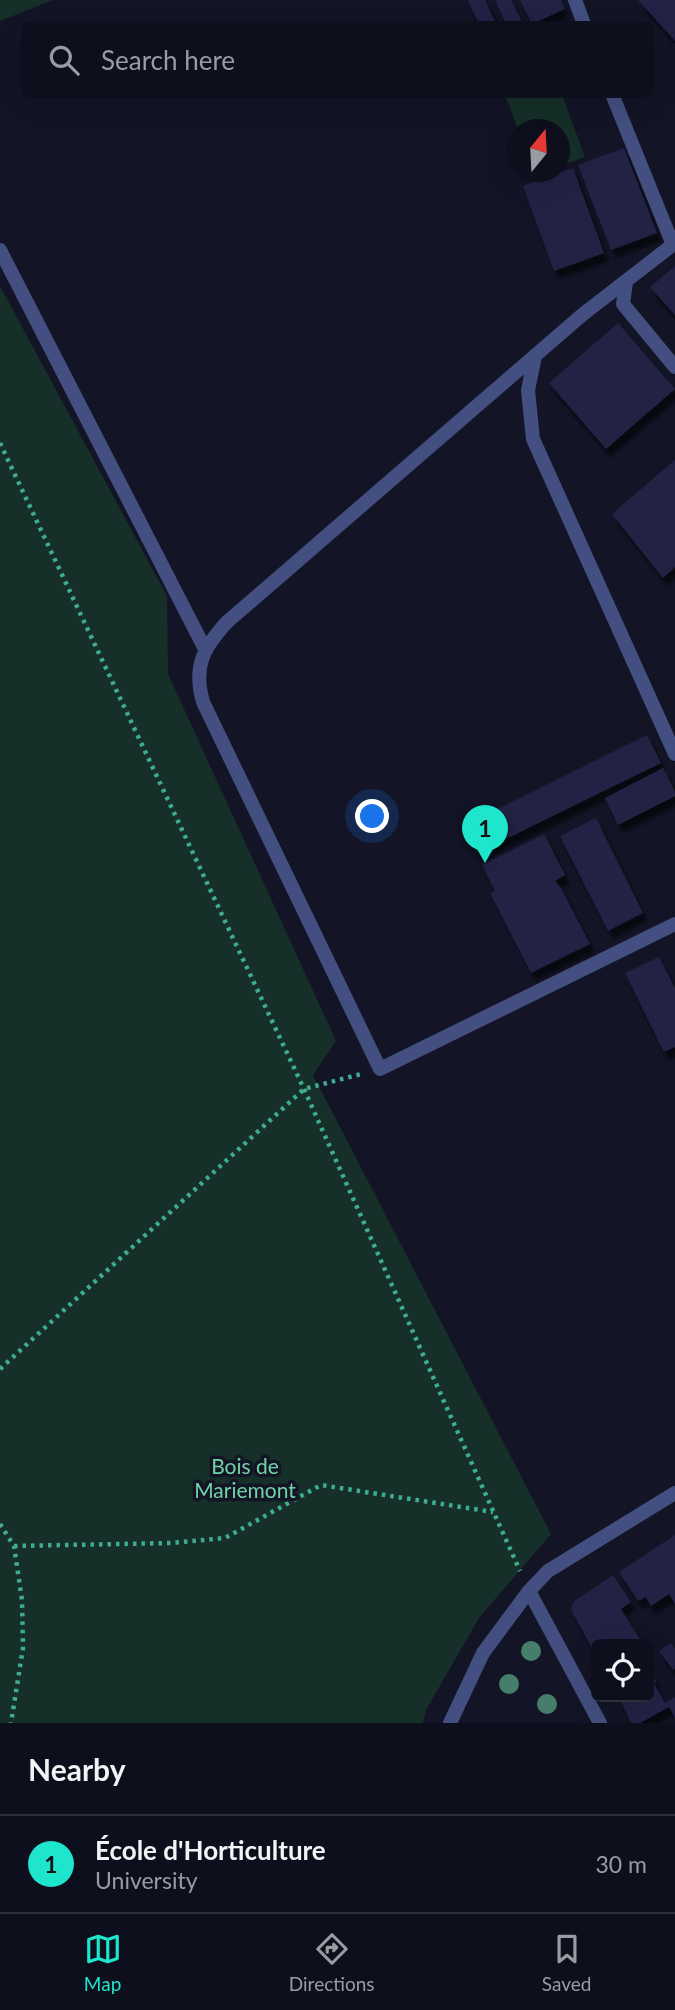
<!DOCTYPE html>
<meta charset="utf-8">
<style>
:root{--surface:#0e0f1c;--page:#1c1d29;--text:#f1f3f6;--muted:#9b9ca3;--line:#2e2f3b;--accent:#1ee5cc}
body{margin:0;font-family:Lato,sans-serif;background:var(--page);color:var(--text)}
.controls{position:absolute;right:21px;bottom:21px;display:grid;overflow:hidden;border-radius:10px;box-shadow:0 7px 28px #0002}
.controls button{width:63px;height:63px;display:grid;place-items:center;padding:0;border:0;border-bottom:2px solid var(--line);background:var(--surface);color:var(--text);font:35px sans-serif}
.compass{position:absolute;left:507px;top:119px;width:63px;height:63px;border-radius:50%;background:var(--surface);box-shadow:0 7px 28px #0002;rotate:18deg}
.you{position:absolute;left:373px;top:817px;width:24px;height:24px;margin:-18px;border:5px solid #fff;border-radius:50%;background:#1a73e8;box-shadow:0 0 0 10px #1a73e833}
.badge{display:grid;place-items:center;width:46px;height:46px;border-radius:50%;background:var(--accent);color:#111;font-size:23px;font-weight:700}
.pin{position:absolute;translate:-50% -58px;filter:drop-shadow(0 2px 4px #0008)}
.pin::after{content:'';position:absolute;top:37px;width:24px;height:21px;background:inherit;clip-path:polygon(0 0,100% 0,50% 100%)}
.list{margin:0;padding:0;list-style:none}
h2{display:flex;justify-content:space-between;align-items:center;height:91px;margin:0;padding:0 28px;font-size:30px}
h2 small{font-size:23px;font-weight:400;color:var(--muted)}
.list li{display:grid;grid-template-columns:46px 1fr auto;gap:21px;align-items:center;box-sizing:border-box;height:98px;padding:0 28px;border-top:2px solid var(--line)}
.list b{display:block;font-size:26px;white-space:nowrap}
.list p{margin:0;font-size:23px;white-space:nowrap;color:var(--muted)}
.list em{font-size:23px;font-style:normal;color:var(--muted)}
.icon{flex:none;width:38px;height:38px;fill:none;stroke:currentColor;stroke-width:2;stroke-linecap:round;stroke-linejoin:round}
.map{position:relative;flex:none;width:675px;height:1723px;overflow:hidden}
.search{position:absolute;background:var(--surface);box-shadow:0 7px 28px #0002;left:21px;right:21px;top:21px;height:77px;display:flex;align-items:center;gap:18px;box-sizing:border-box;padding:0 24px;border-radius:10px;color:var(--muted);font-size:26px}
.sheet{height:189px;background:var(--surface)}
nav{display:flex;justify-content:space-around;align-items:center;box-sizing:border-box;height:98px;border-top:2px solid var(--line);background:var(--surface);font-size:19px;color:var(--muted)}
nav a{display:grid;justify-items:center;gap:4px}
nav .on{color:var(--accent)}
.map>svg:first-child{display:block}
</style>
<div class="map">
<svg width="675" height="1723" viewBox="0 0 675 1723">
<defs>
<filter id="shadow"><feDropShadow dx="4.5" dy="8" stdDeviation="2" flood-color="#0009"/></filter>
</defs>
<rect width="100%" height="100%" fill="#131426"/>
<path fill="#163029" d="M0 0H53L0 21Z
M505 95H562L585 157 560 166V130L518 129Z
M0 286 167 596 168 674 336 1041 313 1075 551 1534 479 1618 426 1710 423 1723H0Z"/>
<path fill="#212245" filter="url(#shadow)" d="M468 0H485L496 24H479Z
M495 0H511L523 24H506Z
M520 0H561L565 9 532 24Z
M638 0H675V41Z
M624 148 657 233 611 250 578 165Z
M573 168 604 253 554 271 523 186Z
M675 266V315L650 287Z
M618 323 675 389 606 449 549 383Z
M675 460V567L663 578 612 514Z
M647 735 661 763 479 852 465 825Z
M663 768 675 792V796L618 825 605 798Z
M596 818 643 913 608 931 560 836Z
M544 834 565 875 555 881 561 888 590 944 531 973 490 893 495 891 482 865Z
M659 957 675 988V1047L664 1052 625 973Z
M675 1535V1604L669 1594 651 1606 646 1597 638 1601 619 1572Z
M613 1575 631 1602 621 1609 643 1644H596V1655L571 1610 573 1602Z
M671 1643 675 1649V1668L673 1670 659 1651Z
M649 1668 656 1682 654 1683 665 1703 675 1697V1718L669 1707 640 1723H631L619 1697H649Z"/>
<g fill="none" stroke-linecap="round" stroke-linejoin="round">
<path stroke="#3ead8d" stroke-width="4.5" stroke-dasharray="3.5 5" stroke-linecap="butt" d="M0 443 304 1089 520 1571
M0 1369 304 1089 361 1074
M0 1524 14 1546 22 1600 23 1648 11 1723
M14 1546 171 1543 225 1538 321 1485 493 1512"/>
<path stroke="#434f80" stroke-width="14" d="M575 0 584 24
M612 94 673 245
M675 243 582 315 227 622C203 648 193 667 203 702L380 1069 675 924
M0 250 205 649
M626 282 623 304 675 367
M535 356 528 390 533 439 675 754"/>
<path stroke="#434f80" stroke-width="14" d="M529 1591 600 1723
M450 1723 483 1653 529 1591 548 1571 675 1493"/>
</g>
<g fill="#467e6b">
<circle cx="531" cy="1651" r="10"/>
<circle cx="509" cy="1684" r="10"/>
<circle cx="547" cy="1704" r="10"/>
</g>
<g text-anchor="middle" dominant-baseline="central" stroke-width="7" stroke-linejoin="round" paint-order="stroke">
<g font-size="21" fill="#6fd4a4" stroke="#131426">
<text x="245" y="1465">Bois de<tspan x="245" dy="24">Mariemont</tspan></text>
</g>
</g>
</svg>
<div class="controls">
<button><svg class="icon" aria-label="locate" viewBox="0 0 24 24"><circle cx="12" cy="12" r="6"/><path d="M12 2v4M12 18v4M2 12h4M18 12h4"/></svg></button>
</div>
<svg class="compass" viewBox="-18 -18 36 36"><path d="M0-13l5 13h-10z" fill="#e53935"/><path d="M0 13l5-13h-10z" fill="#9b9ca3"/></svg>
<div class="you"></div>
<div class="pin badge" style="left:485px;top:863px">1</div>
<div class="search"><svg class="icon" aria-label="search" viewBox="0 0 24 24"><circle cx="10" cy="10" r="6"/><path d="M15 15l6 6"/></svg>Search here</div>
</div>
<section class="sheet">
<h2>Nearby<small></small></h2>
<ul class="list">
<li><span class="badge">1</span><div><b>École d'Horticulture</b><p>University</p></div><em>30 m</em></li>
</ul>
</section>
<nav>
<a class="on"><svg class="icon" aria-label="map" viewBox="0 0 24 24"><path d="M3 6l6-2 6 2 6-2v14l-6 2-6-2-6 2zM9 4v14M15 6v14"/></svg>Map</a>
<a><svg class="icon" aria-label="directions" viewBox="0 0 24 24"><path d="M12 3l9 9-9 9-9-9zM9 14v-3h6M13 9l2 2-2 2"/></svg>Directions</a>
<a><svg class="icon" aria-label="saved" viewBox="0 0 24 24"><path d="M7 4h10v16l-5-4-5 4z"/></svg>Saved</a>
</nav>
